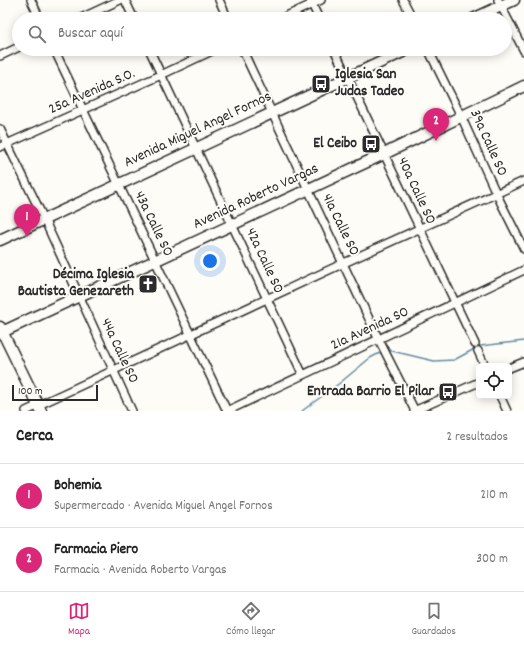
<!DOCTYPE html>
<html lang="es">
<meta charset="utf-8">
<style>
:root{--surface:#fff;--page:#f6f6f6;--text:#222;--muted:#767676;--line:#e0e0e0;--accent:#db2777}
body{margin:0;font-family:Dekko,sans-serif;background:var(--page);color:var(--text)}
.controls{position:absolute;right:12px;bottom:12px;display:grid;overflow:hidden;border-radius:6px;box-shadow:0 2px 10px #0003}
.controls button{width:36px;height:36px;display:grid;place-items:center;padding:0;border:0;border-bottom:1px solid var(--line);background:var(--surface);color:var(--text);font:20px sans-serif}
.scale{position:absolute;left:12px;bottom:10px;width:86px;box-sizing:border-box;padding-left:4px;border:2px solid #2b2b2b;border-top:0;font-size:11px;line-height:14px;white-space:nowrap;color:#2b2b2b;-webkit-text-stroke:3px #fdfcf7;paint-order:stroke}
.you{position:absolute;left:210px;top:261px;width:14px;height:14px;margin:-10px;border:3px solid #fff;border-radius:50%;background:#1a73e8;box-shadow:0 0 0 6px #1a73e833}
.badge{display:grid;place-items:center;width:26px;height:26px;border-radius:50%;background:var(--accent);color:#fff;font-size:13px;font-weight:700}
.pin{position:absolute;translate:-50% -33px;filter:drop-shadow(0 1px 2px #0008)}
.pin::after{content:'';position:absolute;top:21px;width:14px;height:12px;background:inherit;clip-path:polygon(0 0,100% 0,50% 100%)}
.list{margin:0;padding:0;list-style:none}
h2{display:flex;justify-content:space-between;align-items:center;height:52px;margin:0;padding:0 16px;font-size:17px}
h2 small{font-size:13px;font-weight:400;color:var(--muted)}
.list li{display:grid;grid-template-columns:26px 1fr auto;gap:12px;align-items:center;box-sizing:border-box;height:64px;padding:0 16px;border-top:1px solid var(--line)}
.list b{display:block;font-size:15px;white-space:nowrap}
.list p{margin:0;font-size:13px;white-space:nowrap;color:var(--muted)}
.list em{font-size:13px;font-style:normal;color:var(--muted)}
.icon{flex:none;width:22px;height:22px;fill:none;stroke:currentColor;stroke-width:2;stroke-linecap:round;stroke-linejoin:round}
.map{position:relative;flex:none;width:524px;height:411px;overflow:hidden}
.search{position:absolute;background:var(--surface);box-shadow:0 2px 10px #0003;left:12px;right:12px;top:12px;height:44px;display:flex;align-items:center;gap:10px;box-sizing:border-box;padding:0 14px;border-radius:22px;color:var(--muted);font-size:15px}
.sheet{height:180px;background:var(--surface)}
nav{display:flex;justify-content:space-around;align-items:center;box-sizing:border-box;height:56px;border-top:1px solid var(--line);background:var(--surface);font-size:11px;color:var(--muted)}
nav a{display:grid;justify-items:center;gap:2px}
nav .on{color:var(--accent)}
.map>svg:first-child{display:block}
</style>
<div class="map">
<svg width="524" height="411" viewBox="0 0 524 411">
<rect width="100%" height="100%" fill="#fdfcf7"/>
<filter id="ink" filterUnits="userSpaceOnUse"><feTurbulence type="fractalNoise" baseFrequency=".025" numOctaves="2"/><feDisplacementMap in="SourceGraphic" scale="8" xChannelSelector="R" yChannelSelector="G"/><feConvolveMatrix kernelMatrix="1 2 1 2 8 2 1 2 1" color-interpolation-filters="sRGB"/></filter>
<g filter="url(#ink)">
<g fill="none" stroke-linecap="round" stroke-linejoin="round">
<path stroke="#638c9e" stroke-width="1.5" d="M388 350 434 361 454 360 480 346 524 341
M302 411 341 382 370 358 382 352"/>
<g stroke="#2b2b2b" stroke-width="10">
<path id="street" d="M31 0 40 19
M125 0 134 19
M219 0 228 19
M310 0 319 19
M403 0 413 19
M498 0 524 51
M79 19 120 0
M280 19 321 0
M54 49 227 411
M149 49 303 375
M242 49 379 340 415 411
M334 49 475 344
M428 49 461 116 496 193 524 249
M0 56 19 47
M0 129 44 219 132 411
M0 147 161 75 216 49
M478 351 485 366
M509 368 524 362
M500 396 507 411
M26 411 344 263 524 181
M227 411 524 270
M414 411 479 382"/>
</g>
<g stroke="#2b2b2b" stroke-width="13">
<path id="secondary" d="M473 19 514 0
M0 240 409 49
M0 327 41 411
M0 333 384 154 524 86"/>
</g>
<use href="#street" stroke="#fdfcf7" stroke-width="7"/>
<use href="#secondary" stroke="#fdfcf7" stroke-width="10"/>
</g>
</g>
<defs>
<g id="bus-square" transform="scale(1)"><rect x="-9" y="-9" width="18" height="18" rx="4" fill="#2b2b2b" stroke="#fdfcf7"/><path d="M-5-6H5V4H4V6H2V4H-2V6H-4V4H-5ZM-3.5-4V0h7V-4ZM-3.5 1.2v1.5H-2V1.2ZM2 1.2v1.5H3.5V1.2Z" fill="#fff"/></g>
<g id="church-square" transform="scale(1)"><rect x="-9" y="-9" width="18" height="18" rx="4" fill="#2b2b2b" stroke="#fdfcf7"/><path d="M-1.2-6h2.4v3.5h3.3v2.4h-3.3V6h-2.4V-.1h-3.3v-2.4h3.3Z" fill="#fff"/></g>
</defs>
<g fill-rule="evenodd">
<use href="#bus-square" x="321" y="84"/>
<use href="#bus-square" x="371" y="144"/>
<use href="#church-square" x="148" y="284"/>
<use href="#bus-square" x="448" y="392"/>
</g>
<g text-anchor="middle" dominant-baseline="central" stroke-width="4" stroke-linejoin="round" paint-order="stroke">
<g font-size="15" font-weight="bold" fill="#2b2b2b" stroke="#fdfcf7" text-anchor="end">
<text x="335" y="75" text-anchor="start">Iglesia San<tspan x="335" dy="17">Judas Tadeo</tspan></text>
<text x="357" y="144">El Ceibo</text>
<text x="134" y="275">Décima Iglesia<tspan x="134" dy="17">Bautista Genezareth</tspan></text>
<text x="434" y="392">Entrada Barrio El Pilar</text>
</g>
<g font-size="15" fill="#2b2b2b" stroke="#fdfcf7">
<text transform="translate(92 92) rotate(-24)">25a Avenida S.O.</text>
<text transform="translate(198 130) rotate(-25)">Avenida Miguel Angel Fornos</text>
<text transform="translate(488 143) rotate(66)">39a Calle SO</text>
<text transform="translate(416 191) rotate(65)">40a Calle SO</text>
<text transform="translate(256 197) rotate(-25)">Avenida Roberto Vargas</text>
<text transform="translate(153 224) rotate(64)">43a Calle SO</text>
<text transform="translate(340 225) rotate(64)">41a Calle SO</text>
<text transform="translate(264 261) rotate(65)">42a Calle SO</text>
<text transform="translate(370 329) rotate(-25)">21a Avenida SO</text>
<text transform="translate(119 351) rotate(65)">44a Calle SO</text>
</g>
</g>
</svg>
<div class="controls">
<button><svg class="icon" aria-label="locate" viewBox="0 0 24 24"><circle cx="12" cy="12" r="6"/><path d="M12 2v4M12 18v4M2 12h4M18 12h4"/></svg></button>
</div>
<div class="scale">100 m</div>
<div class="you"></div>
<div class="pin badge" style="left:27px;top:237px">1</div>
<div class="pin badge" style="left:436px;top:141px">2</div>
<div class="search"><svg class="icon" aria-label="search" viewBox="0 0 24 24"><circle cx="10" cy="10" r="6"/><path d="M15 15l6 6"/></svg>Buscar aquí</div>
</div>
<section class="sheet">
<h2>Cerca<small>2 resultados</small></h2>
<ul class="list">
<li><span class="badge">1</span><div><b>Bohemia</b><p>Supermercado · Avenida Miguel Angel Fornos</p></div><em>210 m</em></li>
<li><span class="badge">2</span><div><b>Farmacia Piero</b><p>Farmacia · Avenida Roberto Vargas</p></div><em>300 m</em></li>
</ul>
</section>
<nav>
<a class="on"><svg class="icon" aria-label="map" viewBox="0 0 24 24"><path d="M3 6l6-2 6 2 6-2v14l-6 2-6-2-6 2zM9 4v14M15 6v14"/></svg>Mapa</a>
<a><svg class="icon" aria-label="directions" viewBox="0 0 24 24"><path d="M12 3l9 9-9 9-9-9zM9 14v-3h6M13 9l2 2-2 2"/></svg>Cómo llegar</a>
<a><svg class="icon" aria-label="saved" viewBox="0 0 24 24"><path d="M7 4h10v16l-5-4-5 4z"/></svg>Guardados</a>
</nav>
